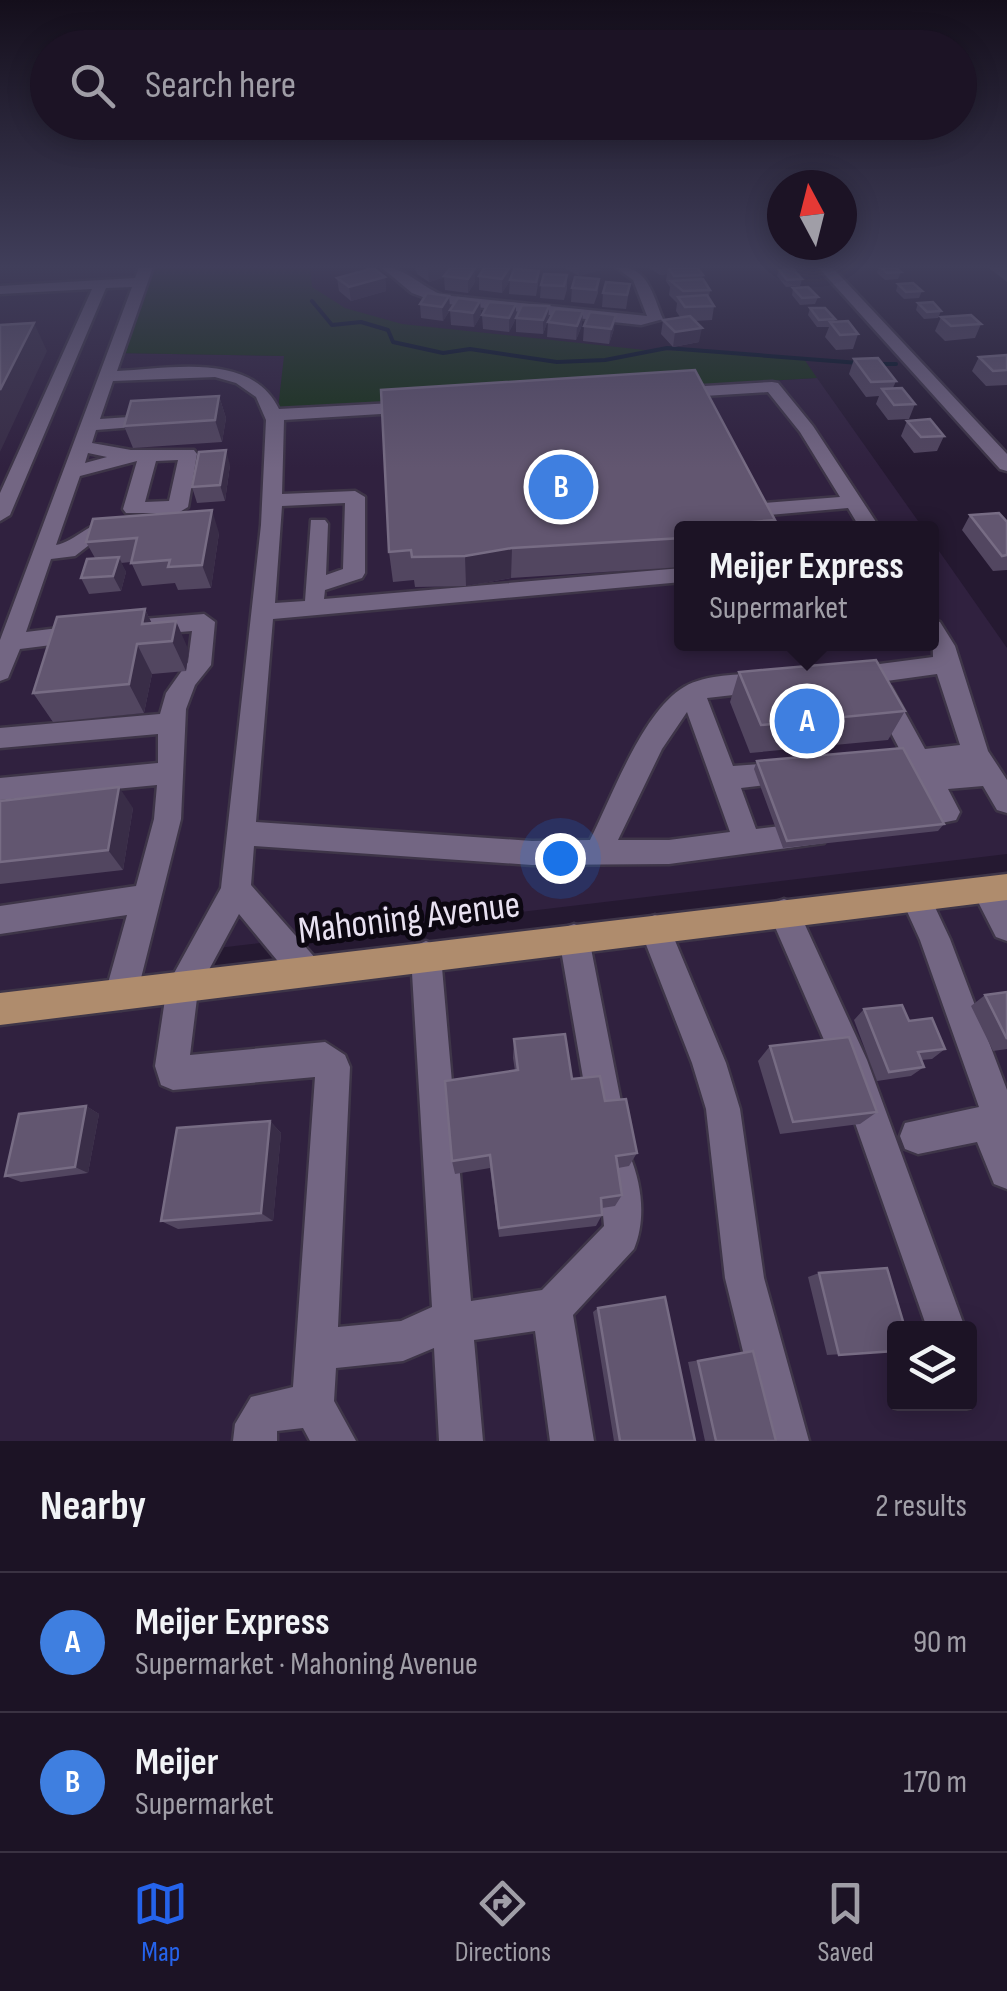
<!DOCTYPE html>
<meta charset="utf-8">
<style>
:root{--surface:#1c1325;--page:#292032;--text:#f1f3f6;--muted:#a09ea7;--line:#3a3242;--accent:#2563eb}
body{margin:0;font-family:"Sofia Sans Condensed",sans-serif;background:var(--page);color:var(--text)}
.controls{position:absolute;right:30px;bottom:30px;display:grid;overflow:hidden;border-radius:10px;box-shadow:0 5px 25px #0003}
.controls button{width:90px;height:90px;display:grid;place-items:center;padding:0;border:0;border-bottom:2px solid var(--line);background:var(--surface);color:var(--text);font:50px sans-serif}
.compass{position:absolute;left:767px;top:170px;width:90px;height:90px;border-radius:50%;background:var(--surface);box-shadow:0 5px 25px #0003;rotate:353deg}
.you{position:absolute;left:560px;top:858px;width:35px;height:35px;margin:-25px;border:8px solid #fff;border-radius:50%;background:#1a73e8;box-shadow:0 0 0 15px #1a73e833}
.badge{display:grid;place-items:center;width:65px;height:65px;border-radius:50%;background:var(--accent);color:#fff;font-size:32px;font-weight:700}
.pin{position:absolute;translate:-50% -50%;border:5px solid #fff;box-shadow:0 2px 10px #0006}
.popup{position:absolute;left:674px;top:521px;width:265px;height:130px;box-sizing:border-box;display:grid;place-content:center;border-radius:10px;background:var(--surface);filter:drop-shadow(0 2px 8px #0005);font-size:32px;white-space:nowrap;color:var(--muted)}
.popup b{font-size:38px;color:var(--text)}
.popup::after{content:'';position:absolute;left:50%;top:100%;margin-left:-20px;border:20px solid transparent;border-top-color:var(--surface)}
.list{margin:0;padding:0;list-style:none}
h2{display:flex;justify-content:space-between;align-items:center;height:130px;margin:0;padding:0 40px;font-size:42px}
h2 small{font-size:32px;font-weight:400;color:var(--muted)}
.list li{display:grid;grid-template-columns:65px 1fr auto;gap:30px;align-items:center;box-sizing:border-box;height:140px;padding:0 40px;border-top:2px solid var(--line)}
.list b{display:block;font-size:38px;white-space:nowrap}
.list p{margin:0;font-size:32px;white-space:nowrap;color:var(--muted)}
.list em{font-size:32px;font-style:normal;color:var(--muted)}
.icon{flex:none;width:55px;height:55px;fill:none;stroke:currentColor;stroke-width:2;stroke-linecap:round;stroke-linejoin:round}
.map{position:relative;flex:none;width:1007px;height:1441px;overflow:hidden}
.search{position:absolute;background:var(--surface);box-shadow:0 5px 25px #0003;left:30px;right:30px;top:30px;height:110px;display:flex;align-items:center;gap:25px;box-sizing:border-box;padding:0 35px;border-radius:55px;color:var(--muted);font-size:38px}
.sheet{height:410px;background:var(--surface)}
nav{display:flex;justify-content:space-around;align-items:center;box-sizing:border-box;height:140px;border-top:2px solid var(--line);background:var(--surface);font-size:28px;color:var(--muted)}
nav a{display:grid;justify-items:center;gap:5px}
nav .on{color:var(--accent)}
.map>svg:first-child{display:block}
</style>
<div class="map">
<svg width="1007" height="1441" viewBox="0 0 1007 1441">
<rect width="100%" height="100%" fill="#251931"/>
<path fill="#30213f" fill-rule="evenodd" d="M0 267H146L116 353 285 356 279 409 817 378 923 528H682V644H932V541L1007 648V854L201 950 196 984 1007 887V1441H0ZM894 1328H970V1404H894Z"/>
<path fill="#173217" d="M146 267H310L312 287 345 308 402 324 645 350 725 351 743 356 804 359 817 378 278 409 284 356 115 353Z"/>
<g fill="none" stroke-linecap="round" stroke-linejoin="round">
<path stroke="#001121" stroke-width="4" d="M312 301 332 325 361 322 388 330 393 342 443 353 470 349 557 362 605 360 667 348 859 363
M876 364H896"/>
<g stroke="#3e3548" stroke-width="5">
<path id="minor" d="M139 267H153L117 371C170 369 251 351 279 409L413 402 422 407 413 412 284 420 282 494 355 491 365 497V573L362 578 325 590 324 599 682 568V582L273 619 256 822 532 841 590 840C612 797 642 712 684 687 708 673 742 675 769 673L781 682 769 691 707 698 733 766 789 762 798 765 802 773 798 781 741 788 756 829 814 822 824 825 828 834 824 843 669 864 532 865 254 846 251 885 317 960 322 971 317 982 306 986 295 982 239 914 198 990 190 1055 325 1042 345 1055 350 1067 338 1327 401 1321 432 1307 411 956 415 946 426 941 437 946 441 956 471 1301 542 1290 604 1226 599 1169 604 1156 617 1151 630 1156C642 1185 646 1220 634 1249L573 1315 594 1441H550L535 1331 474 1340 483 1441H439L434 1348 403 1361 336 1368 334 1401 356 1441H310L303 1428 277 1431V1441H233L235 1424 251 1397 293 1387 315 1077 173 1090 161 1085 155 1066 167 986 221 888 261 525 266 420 256 397 236 383 215 377 113 381 100 419 159 415 168 420 159 425 96 430 92 443 131 450H194L197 454 188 507 178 513H126L123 509 137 461 80 476 56 545C80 541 105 504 130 527L127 531 102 535 75 556 51 559 26 632 83 625 94 633 83 641 20 649 8 678 0 681V640L132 287 106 288 10 515 0 521V493L92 289 0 294V286L135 278ZM88 453 107 457 85 463ZM178 460 169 501 145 502 156 461ZM345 503 343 569 326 575 328 524 325 520H311L305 601 275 603 282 506ZM687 712 730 832 669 840H618L662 749Z
M381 267C403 266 421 286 442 295L647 316 633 280 615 267C648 265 652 293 663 319L641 325 439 303 412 293Z
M818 267H832L1007 454V471L1000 469Z
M772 382 778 383 813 426 880 528H860L848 508 769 515V528H749L746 514 764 503 840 497 800 432 768 392 672 398 664 393 672 388Z
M204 614 215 622 211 665 195 685 186 709 181 819 137 994 132 1005 121 1010 110 1005 105 994 127 915 0 934V906L136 886 154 819 157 785 0 800V778L158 763V734L0 748V728L160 714 166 693 188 662 192 631 143 635 132 627 143 619Z
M932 620 940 622 955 646 988 751 1007 780V813L997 810 983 786 948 789 960 812 956 820 907 830 897 826 893 818 897 810 927 803 911 772 895 769 891 762 901 752 870 693 873 687H891L925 749 960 745 937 674 872 683 860 674 872 665 933 657Z
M987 877 997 881 1007 898V941L996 937 972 890 977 881Z
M916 885 926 888 950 939 1007 1090V1189L994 1184 977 1142 918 1154 905 1149 900 1136 905 1123 979 1107 920 940 901 898 906 888Z
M784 899 795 903 867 1060 965 1328H927L834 1063 769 913 773 903Z
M655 915 666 919 726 1063 740 1109 764 1278 809 1441H765L725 1278 706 1109 692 1063 640 929 644 919Z
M574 924 585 928 589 938 622 1107 617 1119 605 1124 593 1119 588 1107 559 938 563 928Z"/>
</g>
<g stroke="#3e3548" stroke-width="5">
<path id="major" d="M1007 874V900L0 1025V993Z"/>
</g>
<use href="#minor" fill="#736683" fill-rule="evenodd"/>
<use href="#major" fill="#af8c6d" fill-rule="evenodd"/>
</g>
<path fill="#524660" d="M415 267H449V269L475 282 468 293 445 290 444 277 429 282 417 274Z
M563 267H600V270L579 276Z
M648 267H697L703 275 702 279 710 290 709 297 714 306 712 320 695 321 699 342 673 347 661 334 663 320 680 317 676 311 677 303 669 295 670 287 666 281 667 274 660 275Z
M879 267 901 272 898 279 885 280 877 273Z
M988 267H1007V282Z
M509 268V282L502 293 479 290V276Z
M779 270 802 279 800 286 786 287 777 276Z
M539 271 538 284 536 296 509 294 510 280Z
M567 275V289L564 300 540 298 541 285Z
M385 277 386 291 351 301 339 291 337 278Z
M599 279 598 293 594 304 571 302 572 288Z
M630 284 626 309 602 307 603 293Z
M898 284 922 291 919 298 904 299 896 291Z
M793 288 818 297 815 304 800 305 792 295Z
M449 296 450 310 443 321 421 318 420 304Z
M480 301 481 315 474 327 451 325 450 310Z
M918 303 941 311 938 318 924 319 916 310Z
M516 304V318L509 332 483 329 482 315Z
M549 306 548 320 543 334 516 332V318Z
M810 308 835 319 834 322 858 334 853 349 836 350 825 337 829 327H817L808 315Z
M941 317 981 324 975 338 945 341 935 331Z
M548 322 582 325 576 340 547 337Z
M584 326 614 329 609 344 583 341Z
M1007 355V385L986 386 972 371 979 357Z
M854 359 896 381 893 388 915 404 909 419 888 420 876 404 879 396 866 397 849 374Z
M219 396 226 418 222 442 133 448 124 426Z
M907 421 944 436 937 451 914 453 901 436Z
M230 465 225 501 197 503 192 487Z
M970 515 1007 522V570L993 571 962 530Z
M775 520 772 528H682V567L511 578 466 586 415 587 414 580 393 582 389 552Z
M219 533 211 588 178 590 175 583 142 586 131 562 121 563 126 572 121 591 89 594 81 578 95 558 86 542Z
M145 609 152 624 189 651 186 671 152 674 144 713 53 722 33 693Z
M739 672 905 711 888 740 750 753 730 702Z
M757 761 944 824 938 831 783 848 754 769Z
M0 801 133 808 123 870 0 884Z
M1007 992V1049L993 1051 971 1006 985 995Z
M864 1009 909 1021 945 1049 932 1059 921 1060 924 1067 911 1076 877 1081 854 1020Z
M514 1039 605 1101 637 1153 629 1166 618 1168 622 1195 615 1206 602 1208V1215L596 1226 499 1237 490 1168 455 1174 452 1161 515 1071 513 1058Z
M770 1046 877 1112 860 1124 780 1134 758 1061Z
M86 1106 99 1114 88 1173 21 1182 5 1176Z
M270 1121 281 1133 273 1221 178 1229 161 1221Z
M819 1273 894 1351 827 1355 808 1277Z
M598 1308 695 1441H614L593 1312Z
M753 1351 776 1441H705L688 1362Z"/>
<path fill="#392d47" d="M433 267H449L450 276 429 282 428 268Z
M580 267H600V270L579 276Z
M661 267H682H668L667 274 660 275Z
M475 268V282L468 293V279Z
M509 268V282L502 293V279Z
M385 277 386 291 351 301 349 287Z
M449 296 450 310 443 321 442 307Z
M480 301 481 315 474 327 473 313Z
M516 304V318L509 332V318Z
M549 306 548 320 543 334V320Z
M583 311 582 325 576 340 577 326Z
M616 315 614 329 609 344 611 329Z
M34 323 47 351 0 452V390Z
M702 328 699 342 673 347 675 332Z
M219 396 226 418 222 442 215 420Z
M226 450 230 465 225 501 220 485Z
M212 510 219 533 211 588 202 565Z
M512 548 511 578 466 586 465 556Z
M119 557 126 572 121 591 113 576Z
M145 609 159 639 142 624Z
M176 621 189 651 186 671 172 641Z
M137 644 152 674 144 713 129 684Z
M119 787 133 808 123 870 108 850Z
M86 1106 99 1114 88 1173 75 1167Z
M270 1121 281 1133 273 1221 261 1213Z"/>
<path fill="#625670" stroke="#776c84" stroke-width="2.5" d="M451 267H459L475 268 468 279 444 276Z
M485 267H496L509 268 502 279 479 276Z
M668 267H697L703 275 674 276Z
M880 267H895L901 272 887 273Z
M373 268 385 277 349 287 337 278Z
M514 269 539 271 536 282 510 280Z
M793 269 802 279 787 280 779 270Z
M544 274 567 275 564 286 541 285Z
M575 277 599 279 596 290 572 288Z
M703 279 710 290 683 291 671 281Z
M606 282 630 284 627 295 603 293Z
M913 283 922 291 906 292 898 284Z
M808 287 818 297 802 298 793 288Z
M427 293 449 296 442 307 420 304Z
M707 295 714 306 685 307 678 297Z
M458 298 480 301 473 313 450 310Z
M489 302 516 304 509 318 482 315Z
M933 302 941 311 927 312 918 303Z
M522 305 549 306 543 320 516 318Z
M810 308H825L835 319 819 320Z
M555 309 583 311 577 326 548 322Z
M590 312 616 315 611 329 584 326Z
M971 315 981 324 951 326 941 317Z
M690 316 702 328 675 332 663 320Z
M848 321 858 334 840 335 830 322Z
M34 323 0 390V325Z
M1007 355V370L993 371 979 357Z
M878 358 896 381 871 382 854 359Z
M695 370 775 520 740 523 742 528H682V538L512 548 465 556 412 557 411 550 389 552 381 390Z
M902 388 915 404 894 405 882 389Z
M219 396 215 420 124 426 131 401Z
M930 419 944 436 921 437 907 421Z
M226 450 220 485 192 487 199 452Z
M212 510 202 565 168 567 170 560 131 563 137 538 86 542 93 519Z
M999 513 1007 522V555L1002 556 970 515Z
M119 557 113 576 81 578 87 559Z
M145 609 142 624 176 621 172 641 137 644 129 684 33 693 57 617Z
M876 660 905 711 761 725 739 672Z
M903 748 944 824 787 841 757 761Z
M119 787 108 850 0 862V801Z
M1007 992V1039L985 995Z
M902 1005 909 1021 932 1018 945 1049 918 1052 924 1067 889 1072 864 1009Z
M565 1034 572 1079 600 1076 605 1101 626 1099 637 1153 616 1156 622 1195 601 1198 602 1215 499 1228 490 1155 452 1161 445 1081 518 1070 514 1039Z
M849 1037 877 1112 793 1122 770 1046Z
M86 1106 75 1167 5 1176 19 1114Z
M270 1121 261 1213 161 1221 177 1128Z
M887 1268 905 1328H894V1351L839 1355 819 1273Z
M665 1297 695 1441H620L598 1308Z
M753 1351 776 1441H716L698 1361Z"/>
<linearGradient id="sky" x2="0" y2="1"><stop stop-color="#140e1b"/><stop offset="0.57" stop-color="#403e5a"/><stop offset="1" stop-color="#403e5a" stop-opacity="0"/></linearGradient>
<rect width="1007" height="468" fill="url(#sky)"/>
<g text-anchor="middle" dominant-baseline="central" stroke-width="10" stroke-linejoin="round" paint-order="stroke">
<g font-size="38" fill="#e8e1f1" stroke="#0c0711">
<text transform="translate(409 918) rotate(-7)">Mahoning Avenue</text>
</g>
</g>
</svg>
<div class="controls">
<button><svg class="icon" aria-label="layers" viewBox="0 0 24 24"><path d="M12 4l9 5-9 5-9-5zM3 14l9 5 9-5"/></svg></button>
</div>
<svg class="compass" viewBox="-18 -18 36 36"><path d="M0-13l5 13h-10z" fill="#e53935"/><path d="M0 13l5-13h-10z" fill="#a09ea7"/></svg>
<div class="you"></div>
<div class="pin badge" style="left:807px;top:721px;background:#3f7fe0">A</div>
<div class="popup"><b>Meijer Express</b>Supermarket</div>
<div class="pin badge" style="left:561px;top:487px;background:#3f7fe0">B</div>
<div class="search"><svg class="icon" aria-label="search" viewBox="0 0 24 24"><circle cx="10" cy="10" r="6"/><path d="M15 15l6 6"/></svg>Search here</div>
</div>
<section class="sheet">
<h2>Nearby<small>2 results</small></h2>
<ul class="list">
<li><span class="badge" style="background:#3f7fe0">A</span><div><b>Meijer Express</b><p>Supermarket · Mahoning Avenue</p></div><em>90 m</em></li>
<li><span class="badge" style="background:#3f7fe0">B</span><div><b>Meijer</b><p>Supermarket</p></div><em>170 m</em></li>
</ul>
</section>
<nav>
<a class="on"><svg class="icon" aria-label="map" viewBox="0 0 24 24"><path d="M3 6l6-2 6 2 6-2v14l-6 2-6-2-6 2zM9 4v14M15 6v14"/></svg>Map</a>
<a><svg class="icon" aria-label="directions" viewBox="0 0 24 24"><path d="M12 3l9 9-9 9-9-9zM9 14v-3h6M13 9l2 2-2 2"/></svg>Directions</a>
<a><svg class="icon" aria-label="saved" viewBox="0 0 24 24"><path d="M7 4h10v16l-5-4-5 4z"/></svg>Saved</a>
</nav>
